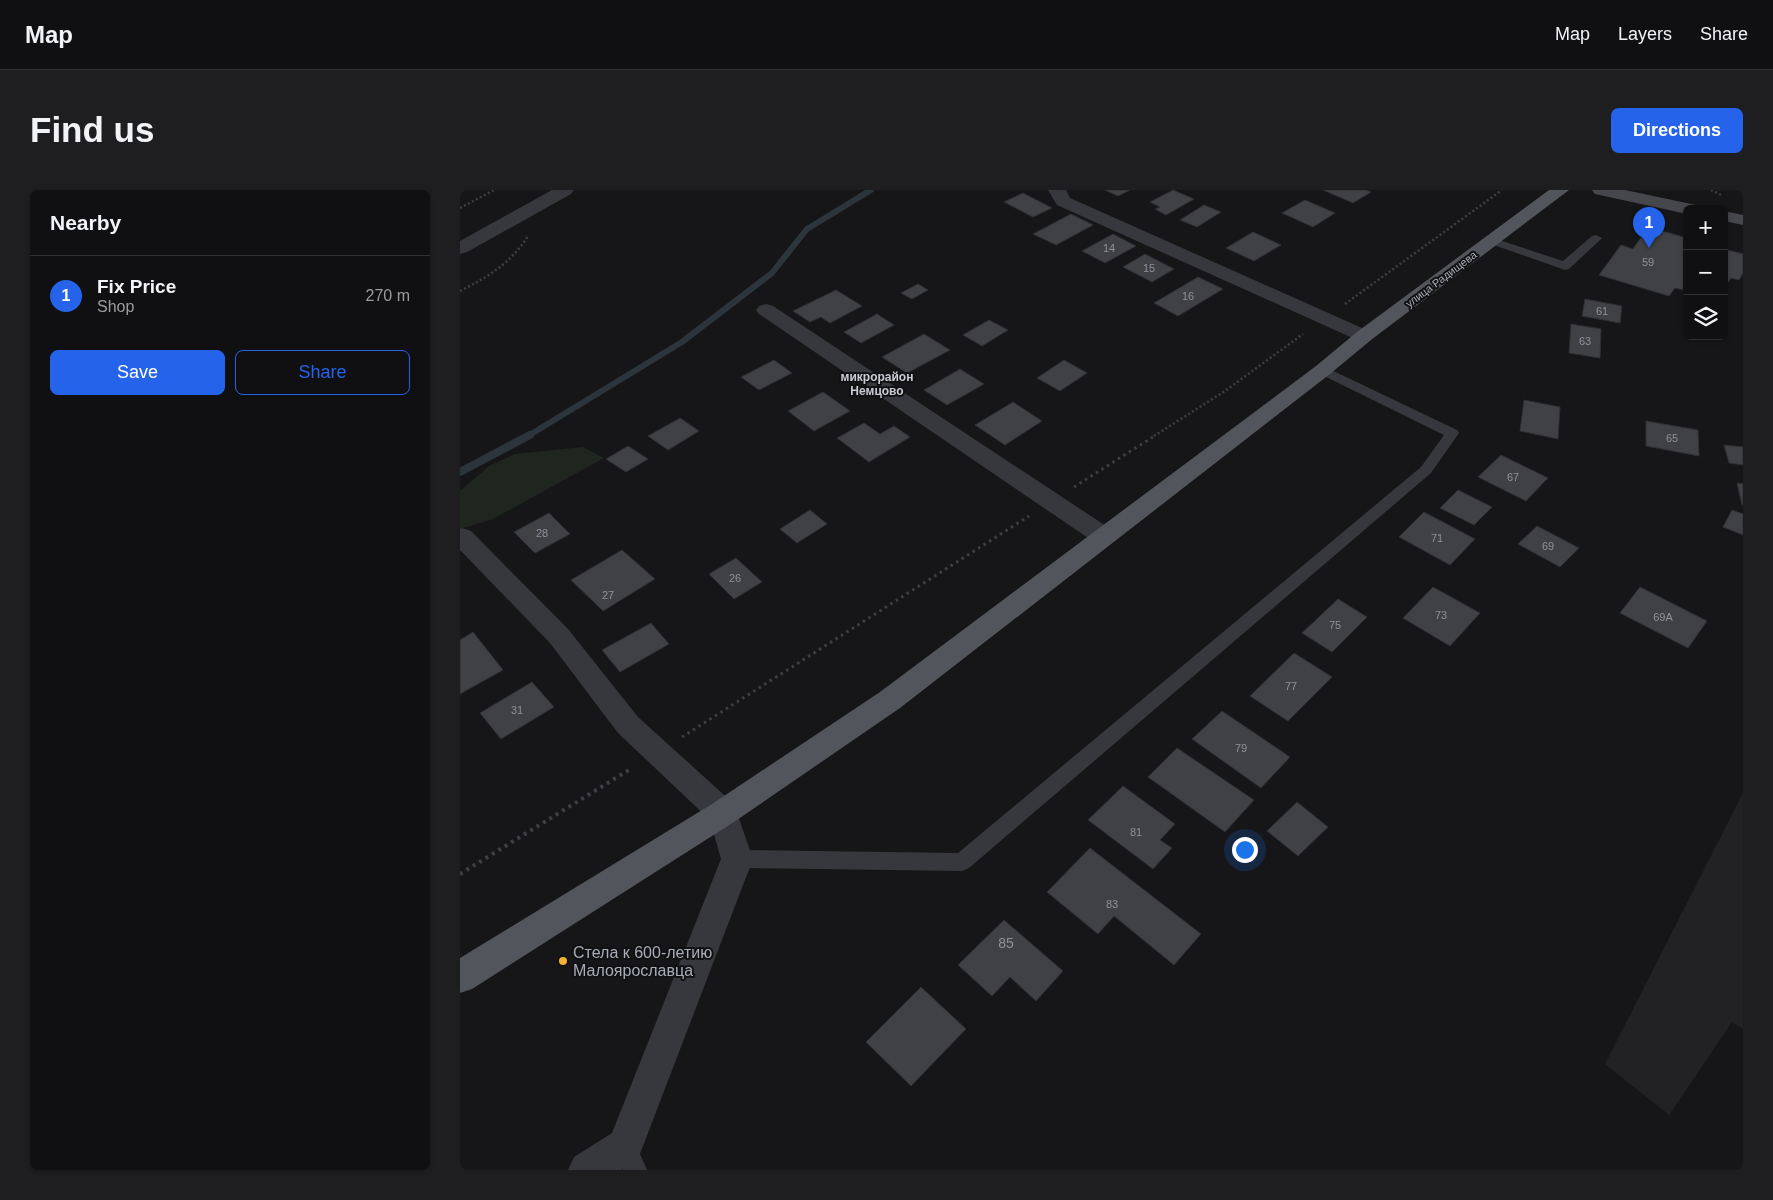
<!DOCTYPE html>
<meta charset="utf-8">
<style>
:root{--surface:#101012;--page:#1e1e20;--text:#f1f3f6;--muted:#9c9d9f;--line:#303032;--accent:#2563eb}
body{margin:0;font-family:Arial,sans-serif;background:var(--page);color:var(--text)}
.controls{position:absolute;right:15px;top:15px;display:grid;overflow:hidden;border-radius:8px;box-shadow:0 1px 4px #0004}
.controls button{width:45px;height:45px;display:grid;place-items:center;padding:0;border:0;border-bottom:1px solid var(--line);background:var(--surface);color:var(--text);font:25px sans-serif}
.you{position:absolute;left:784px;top:659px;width:18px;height:18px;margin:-12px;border:4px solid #fff;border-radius:50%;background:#1a73e8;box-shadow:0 0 0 8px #1a73e833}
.badge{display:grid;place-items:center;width:32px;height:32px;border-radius:50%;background:var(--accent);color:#fff;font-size:16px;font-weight:700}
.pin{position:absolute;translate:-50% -41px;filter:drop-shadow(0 1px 2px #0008)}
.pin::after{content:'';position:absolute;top:26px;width:18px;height:15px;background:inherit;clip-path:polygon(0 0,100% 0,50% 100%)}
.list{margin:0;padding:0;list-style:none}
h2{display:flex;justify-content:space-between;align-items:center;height:65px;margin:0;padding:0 20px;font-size:21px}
h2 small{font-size:16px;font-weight:400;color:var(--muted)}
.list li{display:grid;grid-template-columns:32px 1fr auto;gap:15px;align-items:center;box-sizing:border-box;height:80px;padding:0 20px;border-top:1px solid var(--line)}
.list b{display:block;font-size:19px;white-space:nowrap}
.list p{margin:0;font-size:16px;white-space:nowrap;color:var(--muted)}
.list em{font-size:16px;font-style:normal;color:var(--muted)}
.actions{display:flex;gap:10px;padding:15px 20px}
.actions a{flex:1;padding:11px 0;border:1px solid var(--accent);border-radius:8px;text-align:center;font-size:18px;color:var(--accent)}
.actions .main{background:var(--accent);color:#fff}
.icon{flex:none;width:28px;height:28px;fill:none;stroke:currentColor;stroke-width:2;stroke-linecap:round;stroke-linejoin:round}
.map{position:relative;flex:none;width:1283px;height:980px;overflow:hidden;border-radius:8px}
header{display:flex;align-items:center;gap:30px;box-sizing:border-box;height:70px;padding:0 25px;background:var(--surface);border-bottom:1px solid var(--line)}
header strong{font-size:24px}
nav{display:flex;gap:28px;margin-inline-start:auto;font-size:18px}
.intro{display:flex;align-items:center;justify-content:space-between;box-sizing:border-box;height:120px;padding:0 30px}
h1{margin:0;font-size:35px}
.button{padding:12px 22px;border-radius:8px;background:var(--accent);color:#fff;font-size:18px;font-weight:700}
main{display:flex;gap:30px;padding:0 30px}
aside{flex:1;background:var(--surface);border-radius:8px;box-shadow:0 1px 4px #0004}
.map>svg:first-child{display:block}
</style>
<header>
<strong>Map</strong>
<nav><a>Map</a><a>Layers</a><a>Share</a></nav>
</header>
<div class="intro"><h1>Find us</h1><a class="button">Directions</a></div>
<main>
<aside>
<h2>Nearby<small></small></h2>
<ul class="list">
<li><span class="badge">1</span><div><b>Fix Price</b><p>Shop</p></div><em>270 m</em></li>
</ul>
<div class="actions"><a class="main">Save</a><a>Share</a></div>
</aside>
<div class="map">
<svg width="1283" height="980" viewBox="0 0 1283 980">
<rect width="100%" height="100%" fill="#161618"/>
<path fill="#222225" d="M1283 603V839L1272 832 1209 925 1145 874Z"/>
<path fill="#1e261f" d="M123 257 144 268 33 329 0 339V301L29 276 55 264Z"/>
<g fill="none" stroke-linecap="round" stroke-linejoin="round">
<path stroke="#2c353c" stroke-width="6" d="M68 246 222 152 312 83 347 39 411 0"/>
<path stroke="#2c353c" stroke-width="8" d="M0 282 70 245"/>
</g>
<path fill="#404145" stroke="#303034" d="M645 0H670L658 6Z
M713 0 734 9 706 25 695 19 700 17 690 12Z
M863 0H906L911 2 893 13Z
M563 3 592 18 573 27 544 12Z
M845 10 875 23 853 37 822 23Z
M744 15 761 22 737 37 720 30Z
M611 24 633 35 596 55 573 44Z
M1188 37 1227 48V101L1215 98 1209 106 1139 85 1161 55 1173 59Z
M793 42 821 55 794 71 766 58Z
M653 44 676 56 645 73 622 61Z
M1264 59 1283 64V83L1279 90 1271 88 1264 98Z
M685 64 714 79 692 92 663 77Z
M738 87 763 99 718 126 694 113Z
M458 94 468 100 452 109 441 103Z
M376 100 402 116 370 133 361 127 350 132 333 121Z
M1125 109 1162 116 1160 133 1122 126Z
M417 124 434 135 401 153 384 142Z
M529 130 548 140 522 156 503 145Z
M1111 134 1141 139 1140 168 1109 163Z
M464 144 490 160 447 183 422 167Z
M314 170 332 183 299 200 281 187Z
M604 170 627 183 600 201 577 188Z
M500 179 524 194 487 215 464 200Z
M363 202 390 221 354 241 328 221Z
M1064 210 1100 217 1098 249 1060 241Z
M553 212 582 231 545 255 515 235Z
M220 228 239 241 208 260 188 246Z
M1186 231 1238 240 1239 266 1186 256Z
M404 233 420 244 434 236 450 247 409 272 377 248Z
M1264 255 1283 257V275L1269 273Z
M168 256 188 269 166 282 146 269Z
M1041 265 1088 288 1066 311 1018 287Z
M1277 293 1283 294V315H1282Z
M998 300 1032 317 1014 335 980 318Z
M350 320 367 334 337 353 320 339Z
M1272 320 1283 324V345L1263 337Z
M964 322 1015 349 990 375 939 347Z
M89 323 110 344 75 363 54 342Z
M1077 336 1119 358 1100 377 1058 354Z
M162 360 195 389 143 421 111 390Z
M276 368 302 392 274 409 249 384Z
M973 397 1020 423 990 456 943 428Z
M1180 397 1247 431 1228 458 1160 423Z
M878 409 907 427 872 462 842 443Z
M191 433 209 454 160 482 142 460Z
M13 442 43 480 0 504V450Z
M834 463 872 487 828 531 790 506Z
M72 492 94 517 41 549 20 523Z
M762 521 830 567 801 598 732 549Z
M717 558 794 610 765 642 688 587Z
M663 596 715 634 700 650 712 658 693 679 628 630Z
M837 612 868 637 838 666 807 641Z
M630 658 741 744 714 775 654 726 638 744 587 702Z
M544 730 603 781 576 811 550 787 532 806 498 775Z
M461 797 506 839 451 896 406 852Z"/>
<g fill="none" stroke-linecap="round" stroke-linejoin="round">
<path stroke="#3d3f44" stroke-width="2.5" stroke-dasharray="2 2.5" stroke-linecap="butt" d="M1251 0 1263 6
M0 18 34 0
M0 101C28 87 51 73 68 46
M885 114 1042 0
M694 246 765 201 843 144"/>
<path stroke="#3d3f44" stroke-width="3" stroke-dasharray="2.5 4" stroke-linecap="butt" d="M614 297 696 245
M222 547 569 326"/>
<path stroke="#3d3f44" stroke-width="4" stroke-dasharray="3 4.5" stroke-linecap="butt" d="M0 684 172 578"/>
<path fill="#37383d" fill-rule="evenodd" d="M1136 45 1142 48 1140 50 1109 79 1105 80 1028 53 1026 51 1028 49H1036L1103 71 1132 46Z
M863 176 997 240 999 243 971 283 509 678 502 681 277 678 270 675 267 669 270 663 277 660 498 663 961 277 984 245 858 183 856 180 858 177Z
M165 944 173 948 187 980H163L153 956 157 948Z"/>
<path fill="#37383d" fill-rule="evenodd" d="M92 0H114L111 4 7 62 0 64V51Z
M588 0H606L610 8 911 142 914 146 911 150 904 152 897 150 597 15Z
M306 114 313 116 652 340 655 346 652 352 643 355 634 352 299 124 296 120 299 116Z
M2 338 11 341 108 439 178 527 274 614 293 669 178 969 161 980H108L114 967 152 943 261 669 250 630 158 543 90 453 0 360V339Z"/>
<path fill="#45474d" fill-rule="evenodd" d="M1132 0H1165L1236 15 1239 19H1227V24L1135 4Z
M1264 21 1283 25V35L1264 31Z"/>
<path fill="#53555c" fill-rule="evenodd" d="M1089 0H1109L911 150 870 184 440 518 274 632 12 799 0 803V768L252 614 420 502 856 176 897 142Z"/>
</g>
<circle fill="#f2b134" stroke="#111113" stroke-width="2" cx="103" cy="771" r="5"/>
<g text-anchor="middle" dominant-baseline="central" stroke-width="4" stroke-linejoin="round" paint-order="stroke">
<g font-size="11" fill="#8e929b">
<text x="649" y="58">14</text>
<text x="1188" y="72">59</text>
<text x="689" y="78">15</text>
<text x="728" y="106">16</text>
<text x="1142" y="121">61</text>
<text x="1125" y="151">63</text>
<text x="1212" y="248">65</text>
<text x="1053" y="287">67</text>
<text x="82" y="343">28</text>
<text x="977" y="348">71</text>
<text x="1088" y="356">69</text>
<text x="275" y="388">26</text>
<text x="148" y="405">27</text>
<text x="981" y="425">73</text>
<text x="1203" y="427">69А</text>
<text x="875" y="435">75</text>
<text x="831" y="496">77</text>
<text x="57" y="520">31</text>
<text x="781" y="558">79</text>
<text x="676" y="642">81</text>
<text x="652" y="714">83</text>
</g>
<g font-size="11" fill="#a8adb8" stroke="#111113">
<text transform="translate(981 89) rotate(-37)">улица Радищева</text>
</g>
<g font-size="12" font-weight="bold" fill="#c9ccd4" stroke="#111113">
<text x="417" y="187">микрорайон<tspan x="417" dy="14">Немцово</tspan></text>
</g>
<g font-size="14" fill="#8e929b">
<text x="546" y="753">85</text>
</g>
<g font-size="16" fill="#a8adb8" stroke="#111113" text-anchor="start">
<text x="113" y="762">Стела к 600-летию<tspan x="113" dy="18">Малоярославца</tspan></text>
</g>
</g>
</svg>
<div class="controls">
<button>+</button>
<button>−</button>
<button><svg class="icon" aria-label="layers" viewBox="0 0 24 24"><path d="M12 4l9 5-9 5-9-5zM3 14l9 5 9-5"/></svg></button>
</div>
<div class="you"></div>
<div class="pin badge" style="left:1189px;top:58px">1</div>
</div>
</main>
